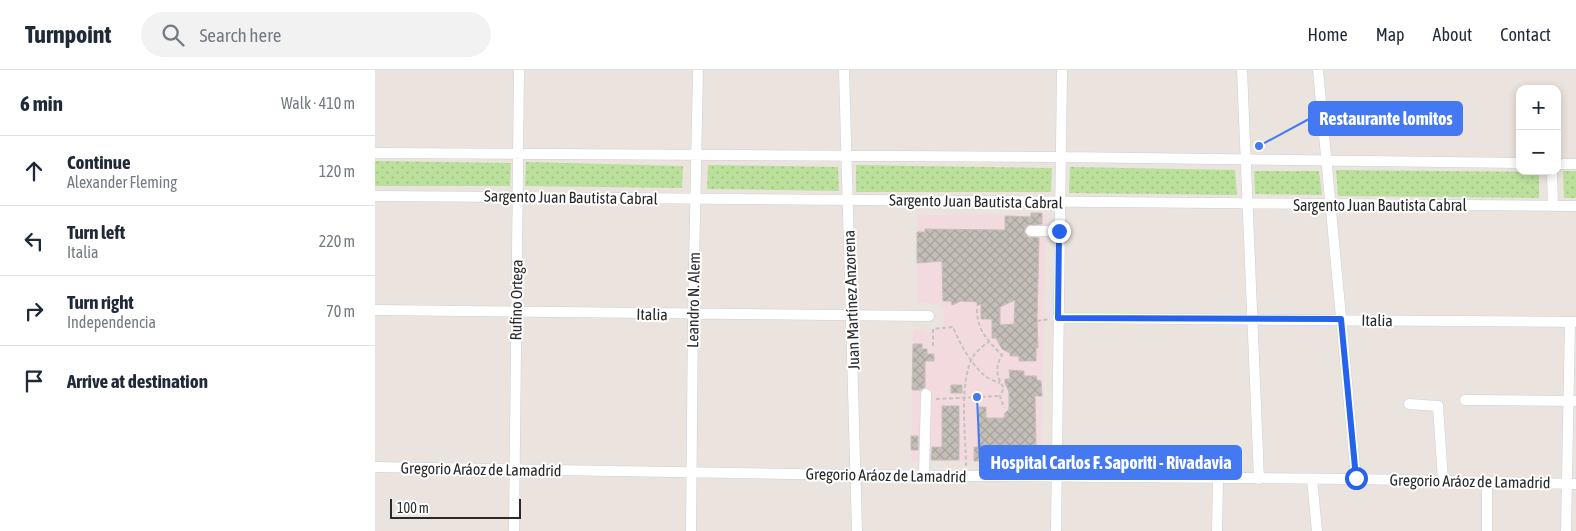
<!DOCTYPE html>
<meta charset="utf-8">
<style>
:root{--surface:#fff;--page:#f2f2f3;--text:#1f2937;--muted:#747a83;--line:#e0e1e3}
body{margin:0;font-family:"Asap Condensed",sans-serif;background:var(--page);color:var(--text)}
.controls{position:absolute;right:15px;top:15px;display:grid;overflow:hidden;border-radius:10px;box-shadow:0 2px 8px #0003}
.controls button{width:45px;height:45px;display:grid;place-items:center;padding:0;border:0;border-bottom:1px solid var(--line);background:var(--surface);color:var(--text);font:25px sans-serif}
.scale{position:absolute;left:15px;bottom:12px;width:131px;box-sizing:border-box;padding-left:5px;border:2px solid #2a2a2a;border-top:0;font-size:14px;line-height:18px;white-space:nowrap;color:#2a2a2a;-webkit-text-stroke:4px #fff;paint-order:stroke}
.stop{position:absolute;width:15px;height:15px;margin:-11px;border:4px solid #2563eb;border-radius:50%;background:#fff}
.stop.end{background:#2563eb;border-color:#fff;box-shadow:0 1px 5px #0008}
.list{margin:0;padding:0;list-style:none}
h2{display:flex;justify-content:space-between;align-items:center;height:65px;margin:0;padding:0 20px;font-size:21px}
h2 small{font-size:16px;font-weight:400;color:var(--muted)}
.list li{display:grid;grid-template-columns:32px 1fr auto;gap:15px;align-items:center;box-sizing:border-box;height:70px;padding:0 20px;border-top:1px solid var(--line)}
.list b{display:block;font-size:19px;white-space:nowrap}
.list p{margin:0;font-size:16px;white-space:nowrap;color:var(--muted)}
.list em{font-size:16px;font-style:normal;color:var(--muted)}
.icon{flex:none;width:28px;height:28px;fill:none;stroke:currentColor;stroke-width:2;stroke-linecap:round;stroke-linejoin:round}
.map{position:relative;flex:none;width:1201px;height:461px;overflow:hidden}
header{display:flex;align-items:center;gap:30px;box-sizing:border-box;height:70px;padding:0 25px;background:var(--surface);border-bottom:1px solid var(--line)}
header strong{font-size:24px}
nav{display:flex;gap:28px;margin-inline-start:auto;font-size:18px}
.search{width:350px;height:45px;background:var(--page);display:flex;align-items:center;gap:12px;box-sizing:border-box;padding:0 18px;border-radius:28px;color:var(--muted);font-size:19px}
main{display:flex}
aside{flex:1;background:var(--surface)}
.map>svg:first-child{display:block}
</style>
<header>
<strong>Turnpoint</strong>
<div class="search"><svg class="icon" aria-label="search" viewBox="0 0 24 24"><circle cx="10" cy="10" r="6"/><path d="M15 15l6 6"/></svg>Search here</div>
<nav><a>Home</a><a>Map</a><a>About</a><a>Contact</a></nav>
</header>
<main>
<aside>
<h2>6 min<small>Walk · 410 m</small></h2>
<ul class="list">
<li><svg class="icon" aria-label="ahead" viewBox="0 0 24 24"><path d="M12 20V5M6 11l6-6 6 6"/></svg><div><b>Continue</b><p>Alexander Fleming</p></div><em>120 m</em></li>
<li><svg class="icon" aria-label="left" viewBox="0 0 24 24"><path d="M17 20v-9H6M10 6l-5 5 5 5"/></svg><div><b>Turn left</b><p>Italia</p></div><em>220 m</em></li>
<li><svg class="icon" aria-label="right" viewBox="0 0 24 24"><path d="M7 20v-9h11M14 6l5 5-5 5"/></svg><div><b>Turn right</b><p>Independencia</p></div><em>70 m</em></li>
<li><svg class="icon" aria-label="arrive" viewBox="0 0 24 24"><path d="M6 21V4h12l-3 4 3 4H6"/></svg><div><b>Arrive at destination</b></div></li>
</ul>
</aside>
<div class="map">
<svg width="1201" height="461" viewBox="0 0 1201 461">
<defs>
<pattern id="park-dots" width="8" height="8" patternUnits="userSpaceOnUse" patternTransform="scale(1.25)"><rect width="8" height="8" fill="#bbe09b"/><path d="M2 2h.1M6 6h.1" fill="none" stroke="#a1c086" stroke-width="1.8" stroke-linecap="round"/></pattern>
<pattern id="building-cross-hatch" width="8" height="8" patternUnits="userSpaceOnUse" patternTransform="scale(1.25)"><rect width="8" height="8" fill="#c4beb8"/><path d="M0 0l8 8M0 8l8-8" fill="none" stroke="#a9a39e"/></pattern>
</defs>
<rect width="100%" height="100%" fill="#ebe3dd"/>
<path fill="#f2dade" d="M543 145H671L666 392 537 391 538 259H545L553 263 560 262 567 258 570 250 569 241 564 234 542 232Z"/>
<path fill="url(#park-dots)" d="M0 91 136 93 135 116H0Z
M151 92 308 96 307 118 150 116Z
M333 95 463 97 464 121 332 119Z
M481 95 677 98 676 122H481Z
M695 97 860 100 862 125 694 123Z
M961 100 1164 102V128L963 126Z
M879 101H944L947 125 880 124Z
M1188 101H1201V128H1189Z"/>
<path fill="url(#building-cross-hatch)" stroke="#c7bfb6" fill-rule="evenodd" d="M656 143H667V154L653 155 649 161 653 167 664 168 662 251 663 278H661V291H644V286H635V283L627 279 621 268H617V249H606V234L602 236V232L586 231 577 235 576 231H568L567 191 542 193V162H550V159L630 160V146L656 147ZM640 230 639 254 625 255V237Z
M538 274H547V279H552V284H559V291H550V317L545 320H537Z
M634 300 649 301V306H661L662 310 666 311 667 326H660L661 377H666V390L599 391V377H603V337H611V348H629L630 343 634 339V322L630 313V309H635Z
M576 315H587V323H576Z
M567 336H584V390H556L557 377H567Z
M536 366H543V380H536Z"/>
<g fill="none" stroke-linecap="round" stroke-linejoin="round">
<g stroke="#cbd0db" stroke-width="11">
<path id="minor" d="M469 0 482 461
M867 0 884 409
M943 0 981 409
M0 83 686 87 1145 93
M1182 94H1201
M1177 101 1178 136
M0 126 1201 136
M656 161H684
M0 240 554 246
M683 248 1201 252
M1090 330 1201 331
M1034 334 1063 336 1068 410
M0 397 481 405 981 409 1201 414
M549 405 551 324
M937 409 942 461
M1112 411V461
M139 461 144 0
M316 461 318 245 323 0
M681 461 687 0
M842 461 843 409
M1191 461 1195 252"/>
</g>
<path stroke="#c3c3c3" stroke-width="2" stroke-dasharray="4 2.5" stroke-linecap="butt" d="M602 239C602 260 612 270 627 285 620 297 621 307 629 318L625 326 629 338
M662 251 674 249
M558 276V259L578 257C585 274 596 294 610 306 614 309 620 311 625 313
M561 329 625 326
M591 396C591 366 583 310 599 285 603 280 609 275 614 272"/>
<use href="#minor" stroke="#fff" stroke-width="10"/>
</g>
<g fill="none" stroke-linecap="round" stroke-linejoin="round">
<path stroke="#2563eb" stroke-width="6" d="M684 161 683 248 966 249 981 408"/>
</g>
<g text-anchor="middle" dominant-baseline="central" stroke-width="4" stroke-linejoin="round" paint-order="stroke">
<g font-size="16" fill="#2a2a2a" stroke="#fff">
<text transform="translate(196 127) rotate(1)">Sargento Juan Bautista Cabral</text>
<text transform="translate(601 131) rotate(1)">Sargento Juan Bautista Cabral</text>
<text x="1005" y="135">Sargento Juan Bautista Cabral</text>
<text transform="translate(141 230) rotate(-89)">Rufino Ortega</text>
<text transform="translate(318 230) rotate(-89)">Leandro N. Alem</text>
<text transform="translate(476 230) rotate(-92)">Juan Martínez Anzorena</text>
<text transform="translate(277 244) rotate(1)">Italia</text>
<text transform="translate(1002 250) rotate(1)">Italia</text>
<text transform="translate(106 399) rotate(1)">Gregorio Aráoz de Lamadrid</text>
<text transform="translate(511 405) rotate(1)">Gregorio Aráoz de Lamadrid</text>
<text transform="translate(1095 411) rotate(1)">Gregorio Aráoz de Lamadrid</text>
</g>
</g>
<path fill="none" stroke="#4479f2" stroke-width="2" d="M884 76L934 49M602 327L605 392"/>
<g fill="#4479f2" stroke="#fff" stroke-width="2">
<circle cx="884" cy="76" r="5"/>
<circle cx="602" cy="327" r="5"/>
</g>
<g fill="#4479f2" stroke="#4479f2" stroke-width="2">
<rect x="934" y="32" width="153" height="33" rx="5"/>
<rect x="605" y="376" width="261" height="33" rx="5"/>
</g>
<g font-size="18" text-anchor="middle" font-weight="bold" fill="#fff">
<text x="1011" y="55">Restaurante lomitos</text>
<text x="736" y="399">Hospital Carlos F. Saporiti - Rivadavia</text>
</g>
</svg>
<div class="controls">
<button>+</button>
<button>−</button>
</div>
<div class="scale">100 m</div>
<div class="stop" style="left:981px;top:408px"></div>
<div class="stop end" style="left:684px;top:161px"></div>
</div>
</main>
